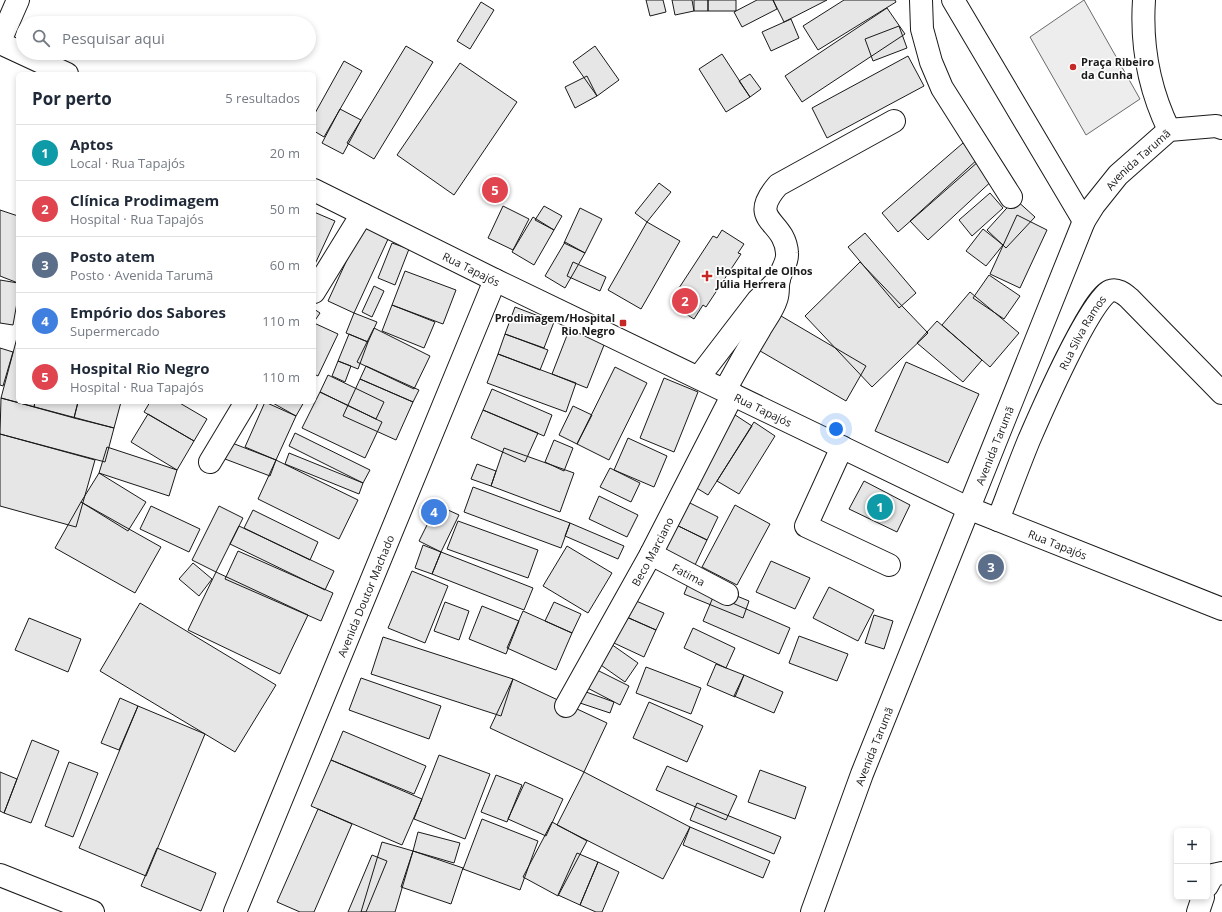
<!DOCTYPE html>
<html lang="pt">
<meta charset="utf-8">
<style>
:root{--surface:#fff;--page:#f6f6f7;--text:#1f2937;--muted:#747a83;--line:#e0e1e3;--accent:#b45309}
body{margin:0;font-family:"Open Sans",sans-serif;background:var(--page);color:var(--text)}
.controls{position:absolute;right:12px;bottom:12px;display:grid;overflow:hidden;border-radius:6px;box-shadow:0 2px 6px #0003}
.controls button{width:36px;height:36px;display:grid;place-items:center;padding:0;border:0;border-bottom:1px solid var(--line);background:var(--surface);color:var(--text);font:20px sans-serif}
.you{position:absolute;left:836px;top:429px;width:14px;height:14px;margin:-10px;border:3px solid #fff;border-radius:50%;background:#1a73e8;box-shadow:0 0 0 6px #1a73e833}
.badge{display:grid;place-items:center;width:26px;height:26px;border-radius:50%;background:var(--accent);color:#fff;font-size:13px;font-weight:700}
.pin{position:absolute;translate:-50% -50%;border:2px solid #fff;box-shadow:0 1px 4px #0006}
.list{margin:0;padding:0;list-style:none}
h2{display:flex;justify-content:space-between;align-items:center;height:52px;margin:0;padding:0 16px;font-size:17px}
h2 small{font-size:13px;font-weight:400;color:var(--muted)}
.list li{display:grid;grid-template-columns:26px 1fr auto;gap:12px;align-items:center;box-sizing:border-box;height:56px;padding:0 16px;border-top:1px solid var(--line)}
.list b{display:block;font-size:15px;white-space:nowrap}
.list p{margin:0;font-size:13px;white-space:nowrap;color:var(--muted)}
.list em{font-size:13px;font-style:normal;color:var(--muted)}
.icon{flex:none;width:22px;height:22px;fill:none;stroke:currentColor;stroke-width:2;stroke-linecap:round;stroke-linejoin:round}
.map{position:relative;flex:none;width:1222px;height:912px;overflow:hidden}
.search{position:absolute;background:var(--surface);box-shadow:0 2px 6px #0003;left:16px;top:16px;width:300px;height:44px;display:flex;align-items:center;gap:10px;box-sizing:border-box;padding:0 14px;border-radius:22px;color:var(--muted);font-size:15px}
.panel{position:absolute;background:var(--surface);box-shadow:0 2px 6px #0003;left:16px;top:72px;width:300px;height:332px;border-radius:6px}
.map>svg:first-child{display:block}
</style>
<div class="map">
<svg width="1222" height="912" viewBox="0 0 1222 912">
<rect width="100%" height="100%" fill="#fff"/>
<path fill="#ededed" stroke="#6a6a6a" d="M1084 0 1140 99 1086 135 1030 37Z"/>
<path fill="#e6e6e6" stroke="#1a1a1a" d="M646 0H663L666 12 650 16Z
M672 0H692L694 11 675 15Z
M694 0H708V11H694Z
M708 0H736V11H708Z
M757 0H773L777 9 742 27 734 12Z
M773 0H827L784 22Z
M844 0H895L896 2 818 50 803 26Z
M481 2 494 10 470 49 457 41Z
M887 8 905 34 802 102 785 76Z
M791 19 799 38 771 51 762 32Z
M899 26 907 48 873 61 865 39Z
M406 46 433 62 374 159 347 143Z
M595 46 619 80 597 96 573 62Z
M722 54 750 97 726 112 699 69Z
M908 56 924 86 827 138 812 108Z
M344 61 362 71 324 137 314 131V115Z
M460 63 517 102 454 195 397 155Z
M750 74 761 89 750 97 739 81Z
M587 76 597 96 575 108 565 87Z
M340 109 361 120 343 154 322 143Z
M963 143 979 161 898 232 882 213Z
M979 158 996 177 928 240 910 221Z
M659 183 671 192 647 222 635 213Z
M990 193 1003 208 972 236 959 220Z
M1015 199 1035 217 1006 248 987 230Z
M503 206 529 219 513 250 488 238Z
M544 206 562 216 554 230 535 220Z
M580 208 602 219 585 253 564 243Z
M0 210 18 216V283L0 276Z
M314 212 335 221 315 264 314 263Z
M1017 215 1047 230 1020 288 990 274Z
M533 217 554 230 534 265 512 252Z
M647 222 680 241 641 309 608 290Z
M363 225 389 237 354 313 328 301Z
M983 229 1003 245 986 266 966 251Z
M722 230 744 244 738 253 741 254 706 307 703 305 694 319 673 306 683 290 679 288 713 236 717 238Z
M865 233 916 293 899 308 848 247Z
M565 242 585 253 565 288 545 276Z
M392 243 409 249 395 285 378 278Z
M573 262 606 277 600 291 567 276Z
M860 262 928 333 872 387 805 316Z
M405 271 456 290 443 324 392 305Z
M989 275 1020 296 1004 319 973 298Z
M0 280 18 283V297L13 325 0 323Z
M374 286 384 291 372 317 362 312Z
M970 292 1019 333 990 367 942 325Z
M392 305 435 322 424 348 382 331Z
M515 307 554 322 544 348 505 334Z
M314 309 320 313 314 322Z
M354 313 377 322 368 342 346 333Z
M776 313 866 366 846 401 755 348Z
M937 321 982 360 963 382 917 343Z
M314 323 338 334 318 376 314 374Z
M571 325 606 340 587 388 552 374Z
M374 328 430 356 414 389 357 362Z
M18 334V402H35L34 407 1 398Z
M349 334 368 342 358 369 338 361Z
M505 334 548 350 540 370 498 354Z
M0 348 13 352 3 386 0 385Z
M498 354 576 383 566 412 487 383Z
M338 361 351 366 345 382 332 376Z
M906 362 979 394 948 463 875 431Z
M366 366 419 390 413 402 360 379Z
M615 367 647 383 609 460 577 444Z
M328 375 384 402 376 419 320 392Z
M664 378 698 392 674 452 640 438Z
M360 379 413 402 396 440 343 416Z
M492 389 552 415 544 436 483 410Z
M320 392 382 422 365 458 302 428Z
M1 398 114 428 105 462 0 434Z
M35 402H78L74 418 34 407Z
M78 402H121L114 428 74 418Z
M150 402H178L207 419 194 441 144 412Z
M265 402 296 416 276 460 245 447Z
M271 402H304L296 416Z
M573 406 592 415 577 444 559 435Z
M726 409 752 426 708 495 682 479Z
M483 410 538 433 525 462 471 438Z
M148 414 194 441 177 470 131 442Z
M754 422 775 436 739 494 717 481Z
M295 433 370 470 363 483 289 446Z
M0 434 95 460 76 527 0 506Z
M628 438 667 456 654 487 614 470Z
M554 440 573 448 564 471 545 462Z
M232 443 276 460 270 476 225 459Z
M107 447 177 470 169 496 99 473Z
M504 448 574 473 560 512 491 486Z
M289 453 363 483 359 494 285 464Z
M276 460 358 500 339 539 258 499Z
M477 464 496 471 491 486 471 479Z
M610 468 640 483 631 502 600 487Z
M99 473 146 502 128 531 81 502Z
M864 481 910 505 897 532 849 509Z
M473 487 570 523 561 548 464 512Z
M674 495 718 517 707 540 662 518Z
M599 496 638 515 627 537 589 519Z
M81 502 161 547 135 593 55 548Z
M437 505 459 515 441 552 419 541Z
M735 505 770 524 737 585 702 567Z
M151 506 200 529 189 552 140 529Z
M219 506 243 518 216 572 192 560Z
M253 510 318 542 310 560 244 528Z
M662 518 707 540 695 565 650 543Z
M458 521 538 550 528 578 447 549Z
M570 523 624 546 618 559 565 536Z
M239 526 334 571 325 590 230 544Z
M423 545 441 552 432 574 415 568Z
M567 546 612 573 588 613 543 586Z
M238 551 333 593 321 621 225 579Z
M441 552 533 588 524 610 432 574Z
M771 561 810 578 795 609 756 592Z
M193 563 212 579 199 596 179 579Z
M412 571 448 586 425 643 388 628Z
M216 572 308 615 280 674 188 630Z
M691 577 749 601 743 618 684 594Z
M829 587 874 610 858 641 813 618Z
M620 594 664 613 656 630 613 611Z
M714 595 790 628 779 654 703 621Z
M445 602 469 611 459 640 434 631Z
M554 602 581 614 572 633 545 621Z
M140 603 276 685 235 752 100 671Z
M482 606 519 621 506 654 469 639Z
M523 611 572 633 556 670 507 648Z
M613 611 656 630 644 657 601 637Z
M874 615 893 621 884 649 865 643Z
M29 618 81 639 68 672 15 650Z
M693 628 735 648 726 668 684 648Z
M799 636 848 654 837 681 789 663Z
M383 637 513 679 501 716 371 674Z
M601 637 638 663 625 682 588 656Z
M585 664 629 686 620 705 576 682Z
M716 664 744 675 735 697 707 685Z
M646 667 701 688 691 714 636 693Z
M744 675 783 692 774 713 734 696Z
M361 678 441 706 429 739 349 710Z
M513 679 607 723 584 772 490 728Z
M575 688 614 702 610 713 571 700Z
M120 698 138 706 119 750 101 743Z
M649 702 703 726 687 762 633 738Z
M138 706 205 734 146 876 79 848Z
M343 731 426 766 414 794 331 760Z
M32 740 59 751 31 823 4 813Z
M439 755 490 774 465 839 414 819Z
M331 760 422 799 402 845 311 806Z
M69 762 98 773 73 837 45 826Z
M667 766 737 796 726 820 656 790Z
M760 770 806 787 795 819 748 802Z
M0 772 17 779 4 813 0 811Z
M584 772 690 827 663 879 557 825Z
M496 775 522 785 507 822 481 812Z
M525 782 563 799 546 836 508 819Z
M697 803 781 837 774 854 690 820Z
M318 809 352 824 314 912H300L277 902Z
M482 819 538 841 520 890 463 869Z
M552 822 587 841 558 896 523 877Z
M690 827 770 861 763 878 683 845Z
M418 832 460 843 454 863 413 851Z
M382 842 413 851 395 912H361Z
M157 848 216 873 201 911 141 886Z
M413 851 463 868 451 904 401 887Z
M577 853 598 862 580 905 558 895Z
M372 855 387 861 366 912H348Z
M598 862 619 872 602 912H596L580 905Z"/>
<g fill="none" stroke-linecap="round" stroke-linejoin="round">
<g stroke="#1a1a1a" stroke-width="24">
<g id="minor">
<path d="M921 0 922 29 931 62 942 88 1011 197"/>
<path d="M953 0 1084 221"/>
<path d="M1144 0C1141 45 1149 89 1169 130"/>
<path d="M0 43 67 74"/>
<path id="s1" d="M314 190 495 280 968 508 1222 609"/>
<path d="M314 292 362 214"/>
<path d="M699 377 758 300 779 279"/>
<path d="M725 390C736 370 748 349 760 329 765 320 773 310 776 300 779 294 777 286 779 279 781 270 788 263 787 253 785 219 746 222 778 185L894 121"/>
<path d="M842 447 806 526 889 565"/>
<path d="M210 462 246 402"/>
<path id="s2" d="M998 520C1008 494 1018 467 1029 440 1039 417 1091 297 1110 291 1117 288 1124 294 1129 298L1222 393"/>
<path id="s3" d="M651 554 727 594"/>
<path id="s4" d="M566 706 651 554 733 394"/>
<path d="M1207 886 1213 875 1222 873"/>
<path id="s5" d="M235 912 495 280"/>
<path d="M1198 912 1203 897"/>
</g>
</g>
<g stroke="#1a1a1a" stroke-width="24">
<g id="major">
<path d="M0 41 18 0"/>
<path d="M0 875 93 912"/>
<path id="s6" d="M812 912 862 774 1084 221 1094 205 1118 175 1169 130 1216 126 1222 128"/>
</g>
</g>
<use href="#minor" stroke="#fff" stroke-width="22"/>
<use href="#major" stroke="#fff" stroke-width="22"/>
</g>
<g fill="#c62828" stroke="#fff" stroke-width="1.5">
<circle cx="1073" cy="67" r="4"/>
<path d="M705 270h4v4h4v4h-4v4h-4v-4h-4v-4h4z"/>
<rect x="619" y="319" width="8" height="8" rx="2"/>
</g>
<g text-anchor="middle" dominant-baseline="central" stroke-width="3" stroke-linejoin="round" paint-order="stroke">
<g font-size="11" font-weight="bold" fill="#1a1a1a" stroke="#fff" text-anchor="start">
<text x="1081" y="61">Praça Ribeiro<tspan x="1081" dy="13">da Cunha</tspan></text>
<text x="716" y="270">Hospital de Olhos<tspan x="716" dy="13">Júlia Herrera</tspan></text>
<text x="615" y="317" text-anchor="end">Prodimagem/Hospital<tspan x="615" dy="13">Rio Negro</tspan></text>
</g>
<g font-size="11" fill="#1a1a1a" stroke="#fff">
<text stroke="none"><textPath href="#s6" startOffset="825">Avenida Tarumã</textPath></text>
<text stroke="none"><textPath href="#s1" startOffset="176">Rua Tapajós</textPath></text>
<text stroke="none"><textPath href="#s2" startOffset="206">Rua Silva Ramos</textPath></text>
<text stroke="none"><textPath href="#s1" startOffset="500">Rua Tapajós</textPath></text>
<text stroke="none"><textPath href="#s6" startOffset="501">Avenida Tarumã</textPath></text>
<text stroke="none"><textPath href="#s1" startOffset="824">Rua Tapajós</textPath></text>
<text stroke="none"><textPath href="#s4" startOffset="177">Beco Marciano</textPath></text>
<text stroke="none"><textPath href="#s3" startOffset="43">Fatima</textPath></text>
<text stroke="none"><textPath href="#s5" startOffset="342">Avenida Doutor Machado</textPath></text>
<text stroke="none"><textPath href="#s6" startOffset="177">Avenida Tarumã</textPath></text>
</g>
</g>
</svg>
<div class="controls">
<button>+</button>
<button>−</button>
</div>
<div class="you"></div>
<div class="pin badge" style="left:880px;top:507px;background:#0f9aa8">1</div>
<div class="pin badge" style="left:685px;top:301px;background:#e0444e">2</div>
<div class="pin badge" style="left:991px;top:567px;background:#5c6f8a">3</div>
<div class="pin badge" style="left:434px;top:512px;background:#3f7fe0">4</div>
<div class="pin badge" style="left:495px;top:190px;background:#e0444e">5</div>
<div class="search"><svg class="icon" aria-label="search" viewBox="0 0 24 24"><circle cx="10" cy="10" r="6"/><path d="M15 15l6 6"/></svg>Pesquisar aqui</div>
<section class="panel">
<h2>Por perto<small>5 resultados</small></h2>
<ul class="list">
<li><span class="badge" style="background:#0f9aa8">1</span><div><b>Aptos</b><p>Local · Rua Tapajós</p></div><em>20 m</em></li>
<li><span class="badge" style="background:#e0444e">2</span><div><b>Clínica Prodimagem</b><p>Hospital · Rua Tapajós</p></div><em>50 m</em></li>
<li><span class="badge" style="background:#5c6f8a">3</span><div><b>Posto atem</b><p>Posto · Avenida Tarumã</p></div><em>60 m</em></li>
<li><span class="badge" style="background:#3f7fe0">4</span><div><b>Empório dos Sabores</b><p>Supermercado</p></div><em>110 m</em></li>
<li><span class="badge" style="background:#e0444e">5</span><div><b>Hospital Rio Negro</b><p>Hospital · Rua Tapajós</p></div><em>110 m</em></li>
</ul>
</section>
</div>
